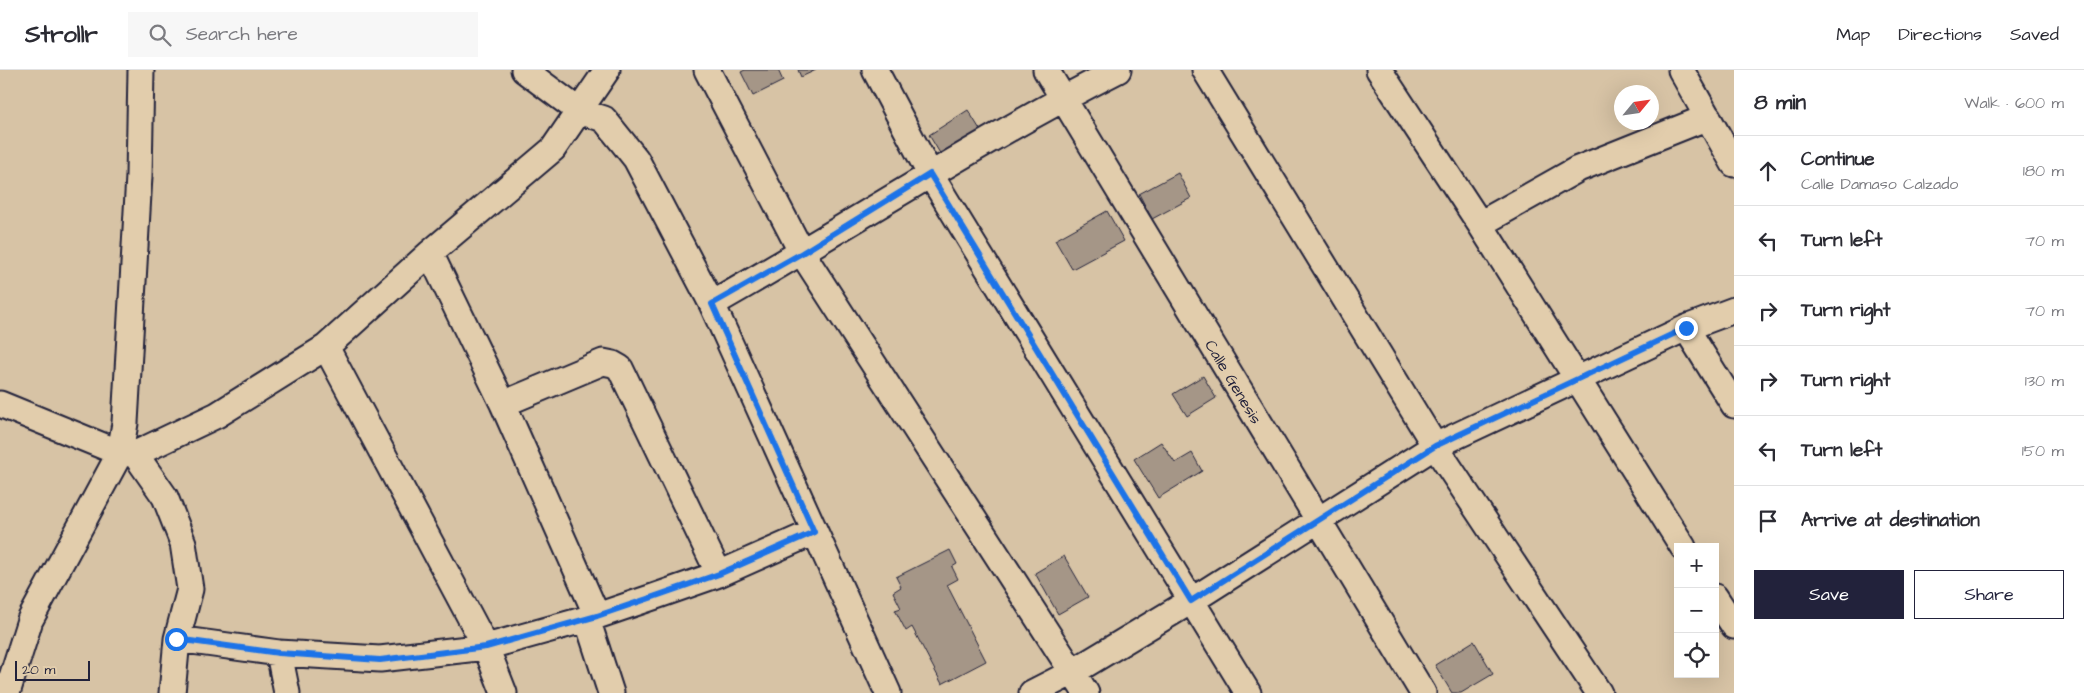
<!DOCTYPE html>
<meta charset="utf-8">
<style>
:root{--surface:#fff;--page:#f7f7f7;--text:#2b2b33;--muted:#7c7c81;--line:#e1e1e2;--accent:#22223b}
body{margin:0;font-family:"Architects Daughter",sans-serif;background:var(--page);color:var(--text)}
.controls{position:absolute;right:15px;bottom:15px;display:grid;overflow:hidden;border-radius:0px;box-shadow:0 5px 20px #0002}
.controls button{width:45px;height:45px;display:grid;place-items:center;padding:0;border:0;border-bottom:1px solid var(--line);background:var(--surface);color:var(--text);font:25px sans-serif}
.compass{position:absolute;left:1614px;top:15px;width:45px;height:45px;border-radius:50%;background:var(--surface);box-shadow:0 5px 20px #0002;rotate:61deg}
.scale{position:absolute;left:15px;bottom:12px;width:75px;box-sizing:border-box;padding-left:5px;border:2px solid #22223b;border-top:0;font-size:14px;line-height:18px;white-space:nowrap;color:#22223b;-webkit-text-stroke:4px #e2cdac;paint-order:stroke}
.stop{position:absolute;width:15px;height:15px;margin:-11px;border:4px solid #1a73e8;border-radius:50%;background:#fff}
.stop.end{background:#1a73e8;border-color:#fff;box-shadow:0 1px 5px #0008}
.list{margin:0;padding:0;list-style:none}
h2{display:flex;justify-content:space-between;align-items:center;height:65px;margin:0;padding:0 20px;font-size:21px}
h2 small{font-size:16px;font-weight:400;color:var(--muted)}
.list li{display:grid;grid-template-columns:32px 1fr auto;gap:15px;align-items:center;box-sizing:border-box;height:70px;padding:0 20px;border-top:1px solid var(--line)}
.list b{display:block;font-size:19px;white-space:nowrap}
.list p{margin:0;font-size:16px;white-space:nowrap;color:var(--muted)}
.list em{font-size:16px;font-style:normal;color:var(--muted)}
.actions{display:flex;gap:10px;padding:15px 20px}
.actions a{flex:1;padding:11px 0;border:1px solid var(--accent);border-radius:0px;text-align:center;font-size:18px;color:var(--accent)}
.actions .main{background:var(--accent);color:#fff}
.icon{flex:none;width:28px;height:28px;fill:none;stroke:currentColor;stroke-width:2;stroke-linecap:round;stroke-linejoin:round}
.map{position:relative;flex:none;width:1734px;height:623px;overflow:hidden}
header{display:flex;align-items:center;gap:30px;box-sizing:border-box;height:70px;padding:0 25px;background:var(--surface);border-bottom:1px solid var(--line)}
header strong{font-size:24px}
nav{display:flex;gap:28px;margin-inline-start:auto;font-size:18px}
.search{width:350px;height:45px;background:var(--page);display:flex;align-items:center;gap:12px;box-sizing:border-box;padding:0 18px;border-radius:0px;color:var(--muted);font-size:19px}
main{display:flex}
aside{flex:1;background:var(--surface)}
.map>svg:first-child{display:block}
</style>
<header>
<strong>Strollr</strong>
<div class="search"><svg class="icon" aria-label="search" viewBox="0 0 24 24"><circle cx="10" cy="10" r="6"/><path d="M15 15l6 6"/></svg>Search here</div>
<nav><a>Map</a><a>Directions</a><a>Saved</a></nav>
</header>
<main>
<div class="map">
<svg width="1734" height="623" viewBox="0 0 1734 623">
<rect width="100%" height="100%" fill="#d7c3a5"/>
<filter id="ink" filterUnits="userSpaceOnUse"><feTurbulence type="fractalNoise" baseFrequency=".02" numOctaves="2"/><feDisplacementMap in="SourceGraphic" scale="10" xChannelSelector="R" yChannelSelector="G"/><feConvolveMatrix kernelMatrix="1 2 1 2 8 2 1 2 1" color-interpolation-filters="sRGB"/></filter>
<g filter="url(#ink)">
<path fill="#a59687" stroke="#22223b" d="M745 0H778L783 11 753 26 741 2Z
M798 0H816L801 7Z
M968 40 984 66 944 90 929 65Z
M1178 103 1191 128 1152 149 1139 124Z
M1107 141 1124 171 1072 199 1055 170Z
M1203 306 1216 328 1187 346 1173 324Z
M1161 372 1175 393 1192 383 1202 401 1158 428 1134 389Z
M950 480 957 494 952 497 958 509 947 515 986 591 942 614 912 557 906 561 895 540 901 538 893 522 901 517 896 507Z
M1064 486 1088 527 1058 544 1035 503Z
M1474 571 1493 604 1461 623H1452L1435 595Z"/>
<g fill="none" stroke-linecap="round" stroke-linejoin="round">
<g stroke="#22223b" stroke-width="29">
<path id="street" d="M524 0 579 41 604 49 636 89 712 234 888 623
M707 0 802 183 1086 623
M875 0 930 104 1248 623
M1046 0 1423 623
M1205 0 1435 376 1599 623
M1379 0 1480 154 1683 477
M1681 0 1734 94
M1480 154 1578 99 1708 47
M430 183 503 334 597 546
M712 234C848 157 978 71 1118 0
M1686 258 1734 335
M326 277 486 577 504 623
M0 334 120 383 135 384 165 427 183 473 190 519 177 569 172 623
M503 334 603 292 613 294 620 298 719 504
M135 384 217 345 326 277 430 183 553 79 607 0
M1715 527 1734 556
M587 549 611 623
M177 569 279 583 380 589 486 577 597 546 653 527 719 504 814 462
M279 583 287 623
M7 623 30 550 120 383 125 353 139 106 141 0
M1032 623 1073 602 1191 531 1435 376 1686 258 1734 240"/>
</g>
<use href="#street" stroke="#e2cdac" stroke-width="25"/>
</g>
</g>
<g fill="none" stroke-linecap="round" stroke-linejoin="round" filter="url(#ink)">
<path stroke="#1a73e8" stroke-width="6" d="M176 569 279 583 380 590 486 577 597 546 653 527 719 504 814 462 712 234 802 183 930 104 1191 531 1435 376 1686 258"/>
</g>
<g text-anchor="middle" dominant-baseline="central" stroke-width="4" stroke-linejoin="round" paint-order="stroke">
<g font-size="16" fill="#22223b" stroke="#e2cdac">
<text transform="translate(1233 312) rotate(59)">Calle Genesis</text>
</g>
</g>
</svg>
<div class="controls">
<button>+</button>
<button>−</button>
<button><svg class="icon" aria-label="locate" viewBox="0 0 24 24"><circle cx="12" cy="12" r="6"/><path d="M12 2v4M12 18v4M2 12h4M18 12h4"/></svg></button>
</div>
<svg class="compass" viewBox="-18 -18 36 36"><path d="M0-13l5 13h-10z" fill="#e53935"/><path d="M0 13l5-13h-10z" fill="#7c7c81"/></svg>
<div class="scale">20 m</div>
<div class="stop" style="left:176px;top:569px"></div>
<div class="stop end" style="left:1686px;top:258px"></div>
</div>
<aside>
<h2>8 min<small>Walk · 600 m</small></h2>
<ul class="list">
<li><svg class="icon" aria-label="ahead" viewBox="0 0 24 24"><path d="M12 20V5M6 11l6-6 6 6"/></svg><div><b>Continue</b><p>Calle Damaso Calzado</p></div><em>180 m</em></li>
<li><svg class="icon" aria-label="left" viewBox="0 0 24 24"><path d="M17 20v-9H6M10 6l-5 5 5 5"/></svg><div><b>Turn left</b></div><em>70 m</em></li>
<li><svg class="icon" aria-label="right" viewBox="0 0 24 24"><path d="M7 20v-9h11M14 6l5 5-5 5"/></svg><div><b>Turn right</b></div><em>70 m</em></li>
<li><svg class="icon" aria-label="right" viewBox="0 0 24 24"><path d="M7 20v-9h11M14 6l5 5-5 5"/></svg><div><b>Turn right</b></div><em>130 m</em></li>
<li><svg class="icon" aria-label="left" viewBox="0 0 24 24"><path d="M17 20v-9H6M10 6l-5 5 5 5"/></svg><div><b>Turn left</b></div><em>150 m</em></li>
<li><svg class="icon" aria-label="arrive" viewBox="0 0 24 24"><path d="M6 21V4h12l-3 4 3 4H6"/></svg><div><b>Arrive at destination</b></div></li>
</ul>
<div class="actions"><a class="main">Save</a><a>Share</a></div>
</aside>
</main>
